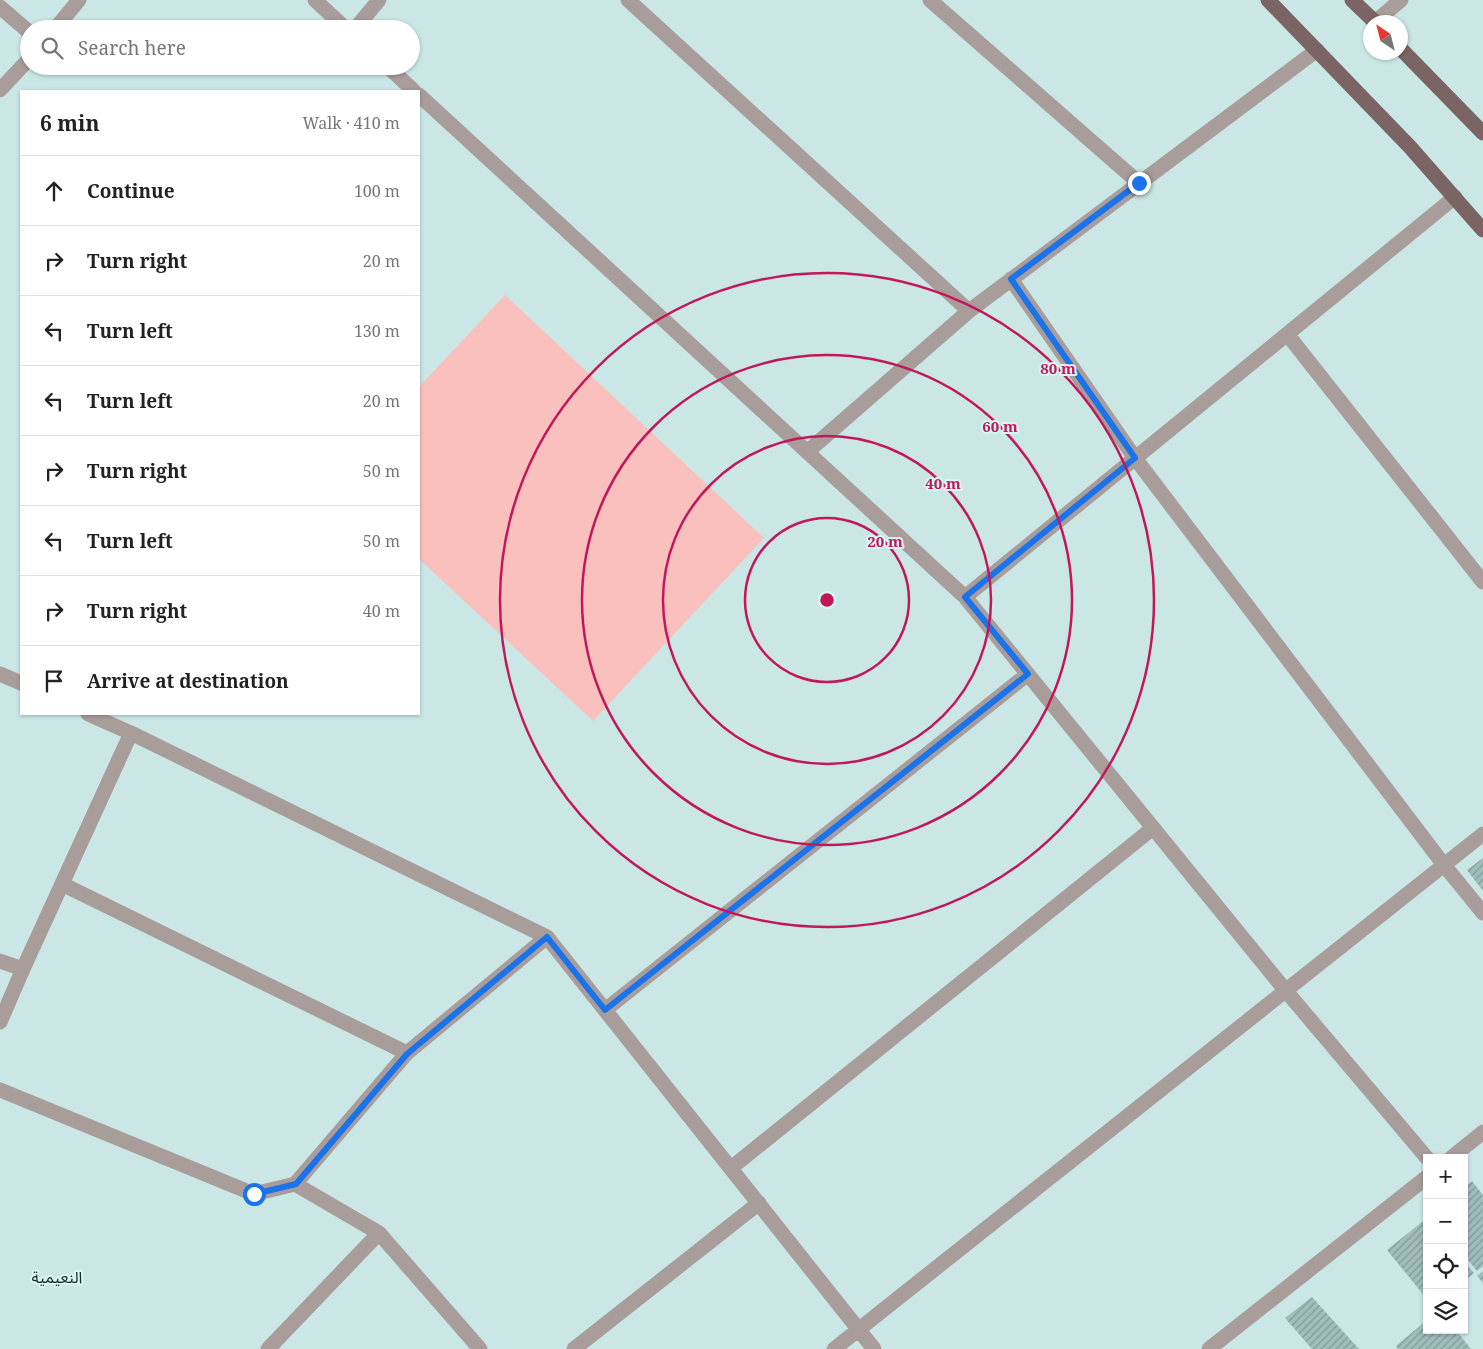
<!DOCTYPE html>
<meta charset="utf-8">
<style>
:root{--surface:#fff;--page:#f6f6f6;--text:#222;--muted:#767676;--line:#e0e0e0}
body{margin:0;font-family:"Noto Serif","Noto Sans Arabic",serif;background:var(--page);color:var(--text)}
.controls{position:absolute;right:15px;bottom:15px;display:grid;overflow:hidden;border-radius:0px;box-shadow:0 1px 4px #0004}
.controls button{width:45px;height:45px;display:grid;place-items:center;padding:0;border:0;border-bottom:1px solid var(--line);background:var(--surface);color:var(--text);font:25px sans-serif}
.compass{position:absolute;left:1363px;top:15px;width:45px;height:45px;border-radius:50%;background:var(--surface);box-shadow:0 1px 4px #0004;rotate:325deg}
.stop{position:absolute;width:15px;height:15px;margin:-11px;border:4px solid #1a73e8;border-radius:50%;background:#fff}
.stop.end{background:#1a73e8;border-color:#fff;box-shadow:0 1px 5px #0008}
.list{margin:0;padding:0;list-style:none}
h2{display:flex;justify-content:space-between;align-items:center;height:65px;margin:0;padding:0 20px;font-size:21px}
h2 small{font-size:16px;font-weight:400;color:var(--muted)}
.list li{display:grid;grid-template-columns:32px 1fr auto;gap:15px;align-items:center;box-sizing:border-box;height:70px;padding:0 20px;border-top:1px solid var(--line)}
.list b{display:block;font-size:19px;white-space:nowrap}
.list em{font-size:16px;font-style:normal;color:var(--muted)}
.icon{flex:none;width:28px;height:28px;fill:none;stroke:currentColor;stroke-width:2;stroke-linecap:round;stroke-linejoin:round}
.map{position:relative;flex:none;width:1483px;height:1349px;overflow:hidden}
.search{position:absolute;background:var(--surface);box-shadow:0 1px 4px #0004;left:20px;top:20px;width:400px;height:55px;display:flex;align-items:center;gap:12px;box-sizing:border-box;padding:0 18px;border-radius:28px;color:var(--muted);font-size:19px}
.panel{position:absolute;background:var(--surface);box-shadow:0 1px 4px #0004;left:20px;top:90px;width:400px;height:625px;border-radius:0px}
.map>svg:first-child{display:block}
</style>
<div class="map">
<svg width="1483" height="1349" viewBox="0 0 1483 1349">
<defs>
<pattern id="building-hatch" width="6" height="6" patternUnits="userSpaceOnUse" patternTransform="scale(1.25)"><rect width="6" height="6" fill="#a0bdbc"/><path d="M-1 1l2-2M0 6l6-6M5 7l2-2" fill="none" stroke="#829a99"/></pattern>
</defs>
<rect width="100%" height="100%" fill="#cae7e6"/>
<path fill="#f9c0be" d="M505 295 764 538 593 721 419 559V387Z"/>
<path fill="url(#building-hatch)" d="M1483 858V891L1467 870Z
M1472 1181 1483 1195V1266L1477 1271 1464 1255V1188Z
M1427 1218V1299L1387 1250Z
M1464 1262 1474 1273 1464 1281Z
M1483 1271V1283L1477 1276Z
M1312 1297 1359 1349H1312L1285 1318Z
M1427 1320V1330H1456L1471 1349H1398L1396 1346Z"/>
<g fill="none" stroke-linecap="round" stroke-linejoin="round">
<path stroke="#a99d9c" stroke-width="15" d="M315 0 346 29
M628 0 969 311
M930 0 1139 183
M0 7 29 32
M1375 22 1401 0
M55 29 79 0
M355 29 379 0
M387 66 414 91
M0 90 29 59
M419 95 965 597 1286 991 1427 1158
M1011 279 1135 458 1444 865 1483 913
M1287 334 1483 582
M807 452 969 311 1317 50
M965 597 1455 197
M0 674 21 683
M88 714 131 733 547 937 874 1349
M62 884 407 1053
M0 961 23 969
M605 1010 1028 674
M0 1022 23 969 131 733
M0 1090 254 1194 295 1184
M1451 1158 1483 1132
M731 1168 1153 828
M268 1349 379 1233
M480 1349 379 1233 295 1184 407 1053 547 937
M574 1349 759 1203
M834 1349 1483 834
M1209 1349 1427 1177"/>
<path stroke="#7a6564" stroke-width="15" d="M1268 0 1410 147 1483 230
M1352 0 1375 22
M1400 48 1483 133"/>
</g>
<g fill="none" stroke-linecap="round" stroke-linejoin="round">
<path stroke="#1a73e8" stroke-width="6" d="M254 1194 296 1184 407 1054 547 937 605 1010 1028 674 965 597 1135 458 1011 279 1139 183"/>
</g>
<g fill="none" stroke="#c2185b" stroke-width="2.5">
<circle cx="827" cy="600" r="82"/>
<circle cx="827" cy="600" r="164"/>
<circle cx="827" cy="600" r="245"/>
<circle cx="827" cy="600" r="327"/>
</g>
<g text-anchor="middle" dominant-baseline="central" stroke-width="4" stroke-linejoin="round" paint-order="stroke">
<g font-size="16" fill="#202c2b" stroke="#d7f5f3">
<text x="57" y="1277">النعيمية</text>
</g>
</g>
<circle cx="827" cy="600" r="8" fill="#c2185b" stroke="#d7f5f3" stroke-width="2.5"/>
<g font-size="15" text-anchor="middle" font-weight="bold" fill="#c2185b" stroke="#d7f5f3" stroke-width="4" stroke-linejoin="round" paint-order="stroke">
<text x="1058" y="374">80 m</text>
<text x="1000" y="432">60 m</text>
<text x="943" y="489">40 m</text>
<text x="885" y="547">20 m</text>
</g>
</svg>
<div class="controls">
<button>+</button>
<button>−</button>
<button><svg class="icon" aria-label="locate" viewBox="0 0 24 24"><circle cx="12" cy="12" r="6"/><path d="M12 2v4M12 18v4M2 12h4M18 12h4"/></svg></button>
<button><svg class="icon" aria-label="layers" viewBox="0 0 24 24"><path d="M12 4l9 5-9 5-9-5zM3 14l9 5 9-5"/></svg></button>
</div>
<svg class="compass" viewBox="-18 -18 36 36"><path d="M0-13l5 13h-10z" fill="#e53935"/><path d="M0 13l5-13h-10z" fill="#767676"/></svg>
<div class="stop" style="left:254px;top:1194px"></div>
<div class="stop end" style="left:1139px;top:183px"></div>
<div class="search"><svg class="icon" aria-label="search" viewBox="0 0 24 24"><circle cx="10" cy="10" r="6"/><path d="M15 15l6 6"/></svg>Search here</div>
<section class="panel">
<h2>6 min<small>Walk · 410 m</small></h2>
<ul class="list">
<li><svg class="icon" aria-label="ahead" viewBox="0 0 24 24"><path d="M12 20V5M6 11l6-6 6 6"/></svg><div><b>Continue</b></div><em>100 m</em></li>
<li><svg class="icon" aria-label="right" viewBox="0 0 24 24"><path d="M7 20v-9h11M14 6l5 5-5 5"/></svg><div><b>Turn right</b></div><em>20 m</em></li>
<li><svg class="icon" aria-label="left" viewBox="0 0 24 24"><path d="M17 20v-9H6M10 6l-5 5 5 5"/></svg><div><b>Turn left</b></div><em>130 m</em></li>
<li><svg class="icon" aria-label="left" viewBox="0 0 24 24"><path d="M17 20v-9H6M10 6l-5 5 5 5"/></svg><div><b>Turn left</b></div><em>20 m</em></li>
<li><svg class="icon" aria-label="right" viewBox="0 0 24 24"><path d="M7 20v-9h11M14 6l5 5-5 5"/></svg><div><b>Turn right</b></div><em>50 m</em></li>
<li><svg class="icon" aria-label="left" viewBox="0 0 24 24"><path d="M17 20v-9H6M10 6l-5 5 5 5"/></svg><div><b>Turn left</b></div><em>50 m</em></li>
<li><svg class="icon" aria-label="right" viewBox="0 0 24 24"><path d="M7 20v-9h11M14 6l5 5-5 5"/></svg><div><b>Turn right</b></div><em>40 m</em></li>
<li><svg class="icon" aria-label="arrive" viewBox="0 0 24 24"><path d="M6 21V4h12l-3 4 3 4H6"/></svg><div><b>Arrive at destination</b></div></li>
</ul>
</section>
</div>
